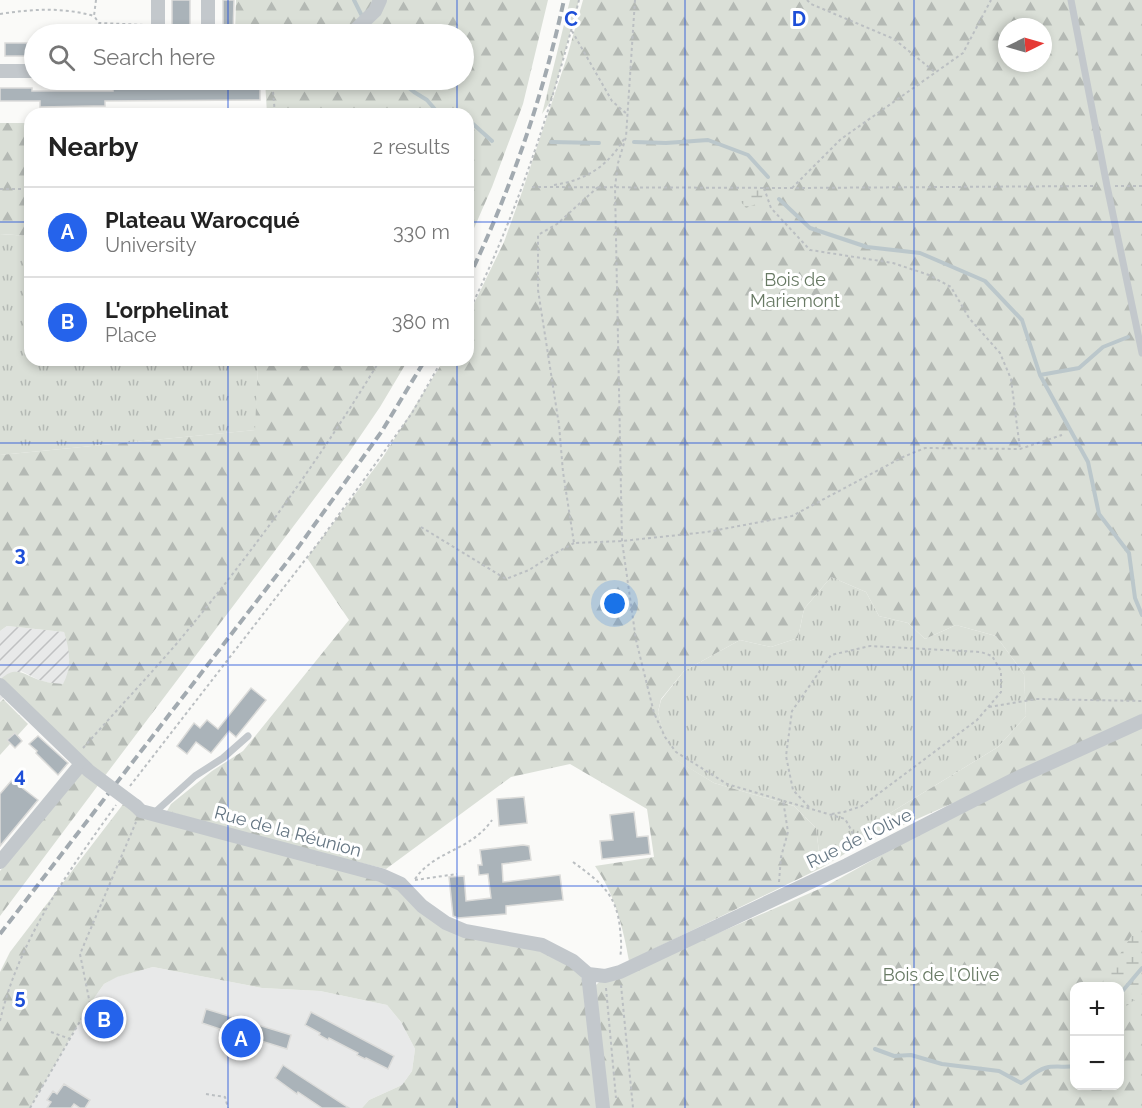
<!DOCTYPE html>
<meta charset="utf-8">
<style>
:root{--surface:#fff;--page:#f6f6f6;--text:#222;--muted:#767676;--line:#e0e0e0;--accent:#2563eb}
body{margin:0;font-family:Raleway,sans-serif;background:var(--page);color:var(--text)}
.controls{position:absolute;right:18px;bottom:18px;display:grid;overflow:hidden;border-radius:12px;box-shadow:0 3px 9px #0003}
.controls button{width:54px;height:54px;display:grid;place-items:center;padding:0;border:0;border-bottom:2px solid var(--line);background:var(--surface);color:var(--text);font:30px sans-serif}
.compass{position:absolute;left:998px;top:18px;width:54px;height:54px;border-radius:50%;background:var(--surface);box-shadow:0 3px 9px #0003;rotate:85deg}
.you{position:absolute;left:615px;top:604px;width:21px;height:21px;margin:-15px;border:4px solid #fff;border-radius:50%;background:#1a73e8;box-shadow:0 0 0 9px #1a73e833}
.badge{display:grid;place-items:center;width:39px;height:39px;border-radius:50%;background:var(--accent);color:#fff;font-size:20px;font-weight:700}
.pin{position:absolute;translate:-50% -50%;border:3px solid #fff;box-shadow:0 2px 6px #0006}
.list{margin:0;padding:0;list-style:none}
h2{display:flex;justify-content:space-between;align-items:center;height:78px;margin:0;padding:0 24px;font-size:26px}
h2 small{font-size:20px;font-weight:400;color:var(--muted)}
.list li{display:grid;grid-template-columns:39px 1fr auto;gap:18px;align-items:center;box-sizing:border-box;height:90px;padding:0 24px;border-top:2px solid var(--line)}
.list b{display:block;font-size:22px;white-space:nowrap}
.list p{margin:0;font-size:20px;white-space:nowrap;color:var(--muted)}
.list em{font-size:20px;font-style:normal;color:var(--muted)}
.icon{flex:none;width:33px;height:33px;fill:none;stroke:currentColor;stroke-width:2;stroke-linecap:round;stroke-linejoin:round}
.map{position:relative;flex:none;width:1142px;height:1108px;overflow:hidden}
.search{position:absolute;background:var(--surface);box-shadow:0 3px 9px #0003;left:24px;top:24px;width:450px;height:66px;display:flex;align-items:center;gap:15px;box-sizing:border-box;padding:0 21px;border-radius:33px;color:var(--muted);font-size:22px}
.panel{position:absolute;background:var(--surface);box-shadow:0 3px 9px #0003;left:24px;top:108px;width:450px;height:258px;border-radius:18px}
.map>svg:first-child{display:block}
</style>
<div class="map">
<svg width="1142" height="1108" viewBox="0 0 1142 1108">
<defs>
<pattern id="industrial-furrows" width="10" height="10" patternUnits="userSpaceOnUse" patternTransform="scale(1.5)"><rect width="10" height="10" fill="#e8e9e9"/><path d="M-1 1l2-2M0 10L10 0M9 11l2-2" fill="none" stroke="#c0c1c2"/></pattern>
<pattern id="grass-tufts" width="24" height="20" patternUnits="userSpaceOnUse" patternTransform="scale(1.5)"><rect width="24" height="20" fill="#dadfd7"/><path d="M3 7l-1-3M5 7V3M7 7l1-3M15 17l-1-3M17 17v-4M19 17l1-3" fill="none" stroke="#b4b9b4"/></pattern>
<pattern id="forest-firs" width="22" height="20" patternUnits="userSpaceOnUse" patternTransform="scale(1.5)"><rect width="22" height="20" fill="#dadfd7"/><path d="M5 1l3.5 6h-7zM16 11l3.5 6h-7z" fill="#b4b9b4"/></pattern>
<pattern id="wetland-marsh" width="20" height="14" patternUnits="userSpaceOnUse" patternTransform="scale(1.5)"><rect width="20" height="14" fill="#dadfd7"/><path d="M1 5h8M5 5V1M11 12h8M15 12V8" fill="none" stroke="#b4b9b4"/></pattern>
</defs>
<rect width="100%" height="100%" fill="#fafaf8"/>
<path fill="#e8e9e9" d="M153 967 262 988 320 991 387 1005 401 1022 415 1049 412 1071 402 1085 369 1100 362 1108H30L90 1004 104 984 116 977Z"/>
<path fill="url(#industrial-furrows)" d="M7 626 64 632 69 646V674L63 685 41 681 21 671 8 693 0 701V631Z"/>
<path fill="url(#grass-tufts)" d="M570 0H579L552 99 542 114Z
M0 234 30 236V360H258L256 430 0 455Z
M831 577 866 592 879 616 908 623 925 639 956 625 996 636 1024 674 1026 716 998 747 859 832 863 843 821 868 816 828 794 806 714 783 669 756 658 712 661 700 684 671 740 640 771 647 798 638 804 609Z"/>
<path fill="url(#forest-firs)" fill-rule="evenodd" d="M236 0H548L523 104 492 187 468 242V114H267L265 80H464V34H235Z
M583 0H1142V714L1023 772 863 843 859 832 998 747 1026 716 1024 674 996 636 956 625 925 639 908 623 879 616 866 592 831 577 804 609 798 638 771 647 740 640 684 671 661 699 658 712 670 756 714 783 794 806 816 828 821 868 629 961C623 927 615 895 595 866L654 857 647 809 570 764 511 777 386 869 267 840 167 811 171 804 212 771 243 751 349 620 307 558 383 457 444 360H468V316L504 242 522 192 567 57ZM1007 27H1043V63H1007Z
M0 123H30V236L0 234Z
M258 360H408L380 407 348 454 104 777 8 693 2 678C17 664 27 677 43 681 49 683 56 683 63 684 72 668 70 650 64 632L7 626 0 631V455L255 430Z
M3 699 28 724 0 755V702Z
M1142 726V1108H606L594 987 603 978 629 972 826 886 946 819ZM1074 986H1120V1086H1074Z
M82 770 99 784 0 916V871Z
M124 803 387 880 442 923 500 938 554 956 580 973 587 997 598 1108H362L369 1100 402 1085 412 1071 415 1049 401 1022 387 1005 320 991 262 988 153 967 117 977 104 984 90 1004 30 1108H0V972L10 952Z"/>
<path fill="url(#wetland-marsh)" d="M738 188H764L761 202 746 208 741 202Z
M1142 919V994L1120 1011V986H1100Z"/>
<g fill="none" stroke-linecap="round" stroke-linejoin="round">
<path stroke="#bbc7cb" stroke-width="4" d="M354 0 363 18
M367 24 372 34
M399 80 414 92 427 100 439 114
M468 123H472L492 141
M551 142 599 143
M634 142 666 143 708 140 748 155 768 177
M779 199 810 228 867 247 920 253 985 281 1022 320 1040 375 1088 462 1099 514 1129 553 1135 598 1142 615
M1040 375 1079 368 1103 347 1128 337
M1120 994 1142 968
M875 1049 894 1056 911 1055 942 1064 999 1071 1021 1083C1030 1078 1035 1071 1045 1068 1055 1065 1065 1068 1074 1066"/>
</g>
<path fill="#aab3b9" stroke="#dcdcda" stroke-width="1.5" d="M172 0H190V34H172Z
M223 0H234L233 34H223Z
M5 43H34V56H5Z
M113 87H260V100L105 101V106H94L40 107V101H0V88H32V91H113Z
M251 688 266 700 236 737 229 731 211 753 196 742 187 754 177 746 194 723 200 728 207 720 218 729Z
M15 733 22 741 15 748 7 740Z
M38 736 68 763 58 775 36 753 37 751 29 744Z
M12 780 38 800 0 846V794Z
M524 797 527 823 499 826 497 799Z
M634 812 637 837 648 836 650 854 602 859 600 841 613 840 610 815Z
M523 845 529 846 531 860 502 864 503 882 560 875 563 900 506 906V914L458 918 453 916 449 877 464 876 466 901 491 898 488 874 479 875 478 865H482L480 850Z
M206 1009 291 1035 287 1049 229 1031V1033L219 1030 220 1029 202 1023Z
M311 1012 394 1056 388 1069 366 1058 365 1059 357 1055 358 1053 329 1038 328 1040 319 1035 320 1033 305 1025Z
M283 1065 298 1075 349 1108H322L298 1092 297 1094 275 1078Z
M64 1084 90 1100 85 1108H80L74 1104 71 1108H47L51 1102 47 1100 53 1091 57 1094Z"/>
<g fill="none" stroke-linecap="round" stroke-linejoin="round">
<path stroke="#bbbfc2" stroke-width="2" stroke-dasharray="3 3" stroke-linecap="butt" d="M96 0 94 16 99 23 146 25
M635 0 626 137 618 163 615 187 622 541 636 640 654 713 665 737 676 752 727 784 845 819C851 829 856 837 852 848
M807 0 811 4 894 39 936 73
M0 14C32 9 62 7 94 16
M572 31 612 101 628 115
M272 80 275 114
M554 185C586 180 607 167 624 139
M1115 186H1142
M468 187H471
M532 187 792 188 1097 186
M598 187 557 224 538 235V290L559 425 563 472 574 543 622 541 707 532 792 516 903 457 925 448 1020 449 1062 435
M764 188 771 208 810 250 893 263 929 275 951 287 969 318 1000 353 1011 379 1020 449
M792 188 841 139 963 53 991 0
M0 189H30
M468 313C517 214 552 107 579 0
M421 527 506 579 529 570 554 554 574 543
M989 707 1036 699 1142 701
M83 748C115 712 147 678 178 642 252 553 320 459 380 360
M130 786 319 542 412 413 442 360
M809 807 793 790 786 756 792 711 831 655 870 646 981 652 992 656 1001 671V692L977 720 862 806 844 812 831 814
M573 862C600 882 617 894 620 929 621 939 622 948 620 957
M415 879C435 850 471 851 492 820
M415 880 457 874
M779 882 781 857 788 832 783 800
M621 985 633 1108
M606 988 616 1098
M0 1021C19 939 68 872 116 805
M51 1032 70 1039
M206 1094 225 1097 228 1108
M30 1108 90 1004 80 954 136 822"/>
<path stroke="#c3c8cc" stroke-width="7" d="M1071 0 1107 186 1142 353
M153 814 195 776 223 758 248 736"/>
<path stroke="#c3c8cc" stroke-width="14" d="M158 0V34
M208 34V0
M351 34 375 11 380 0
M0 71H34
M0 685 87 769
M136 806 141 811 381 875 401 884 422 906 446 923 465 931 542 945 573 961 588 974 605 976 620 972 847 865 1015 779 1142 721
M0 862 81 764
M588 974 603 1108"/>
<path stroke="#a2aab0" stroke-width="4" stroke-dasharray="9 4.5" stroke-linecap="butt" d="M468 279C511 190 543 96 564 0
M0 934 297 549 382 431 425 360"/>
<path stroke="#c3c8cc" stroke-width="14" d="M89 771 136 806"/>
</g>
<path fill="none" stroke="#1d4ed8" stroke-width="1.5" stroke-opacity="0.55" d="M228 0V34M457 0V34M685 0V1108M914 0V1108M228 80V114M457 80V114M0 222H30M468 222H1142M228 360V1108M457 360V1108M0 443H1142M0 665H1142M0 886H1142"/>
<g text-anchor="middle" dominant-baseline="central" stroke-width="6" stroke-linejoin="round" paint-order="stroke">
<g font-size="18" fill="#687a64" stroke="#fff">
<text x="795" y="279">Bois de<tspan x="795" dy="21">Mariemont</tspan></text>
<text x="941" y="974">Bois de l'Olive</text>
</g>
<g font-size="18" fill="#657683" stroke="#fff">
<text transform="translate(288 831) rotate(15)">Rue de la Réunion</text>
<text transform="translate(859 838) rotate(-26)">Rue de l'Olive</text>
</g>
</g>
<g font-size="20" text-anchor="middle" font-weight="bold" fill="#1d4ed8" stroke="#fff" stroke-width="6" stroke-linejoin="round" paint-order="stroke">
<text x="571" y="26">C</text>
<text x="799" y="26">D</text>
<text x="20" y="561">3</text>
<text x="20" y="782">4</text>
<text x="20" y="1004">5</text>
</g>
</svg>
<div class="controls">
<button>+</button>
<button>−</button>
</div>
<svg class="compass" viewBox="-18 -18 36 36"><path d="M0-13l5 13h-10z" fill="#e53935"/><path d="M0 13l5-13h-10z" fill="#767676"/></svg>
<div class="you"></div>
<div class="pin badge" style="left:241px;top:1038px">A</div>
<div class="pin badge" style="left:104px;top:1019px">B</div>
<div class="search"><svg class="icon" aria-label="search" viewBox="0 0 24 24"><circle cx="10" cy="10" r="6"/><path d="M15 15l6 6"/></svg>Search here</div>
<section class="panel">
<h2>Nearby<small>2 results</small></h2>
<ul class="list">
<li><span class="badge">A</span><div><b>Plateau Warocqué</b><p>University</p></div><em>330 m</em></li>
<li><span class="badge">B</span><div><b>L'orphelinat</b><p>Place</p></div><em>380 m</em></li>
</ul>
</section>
</div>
